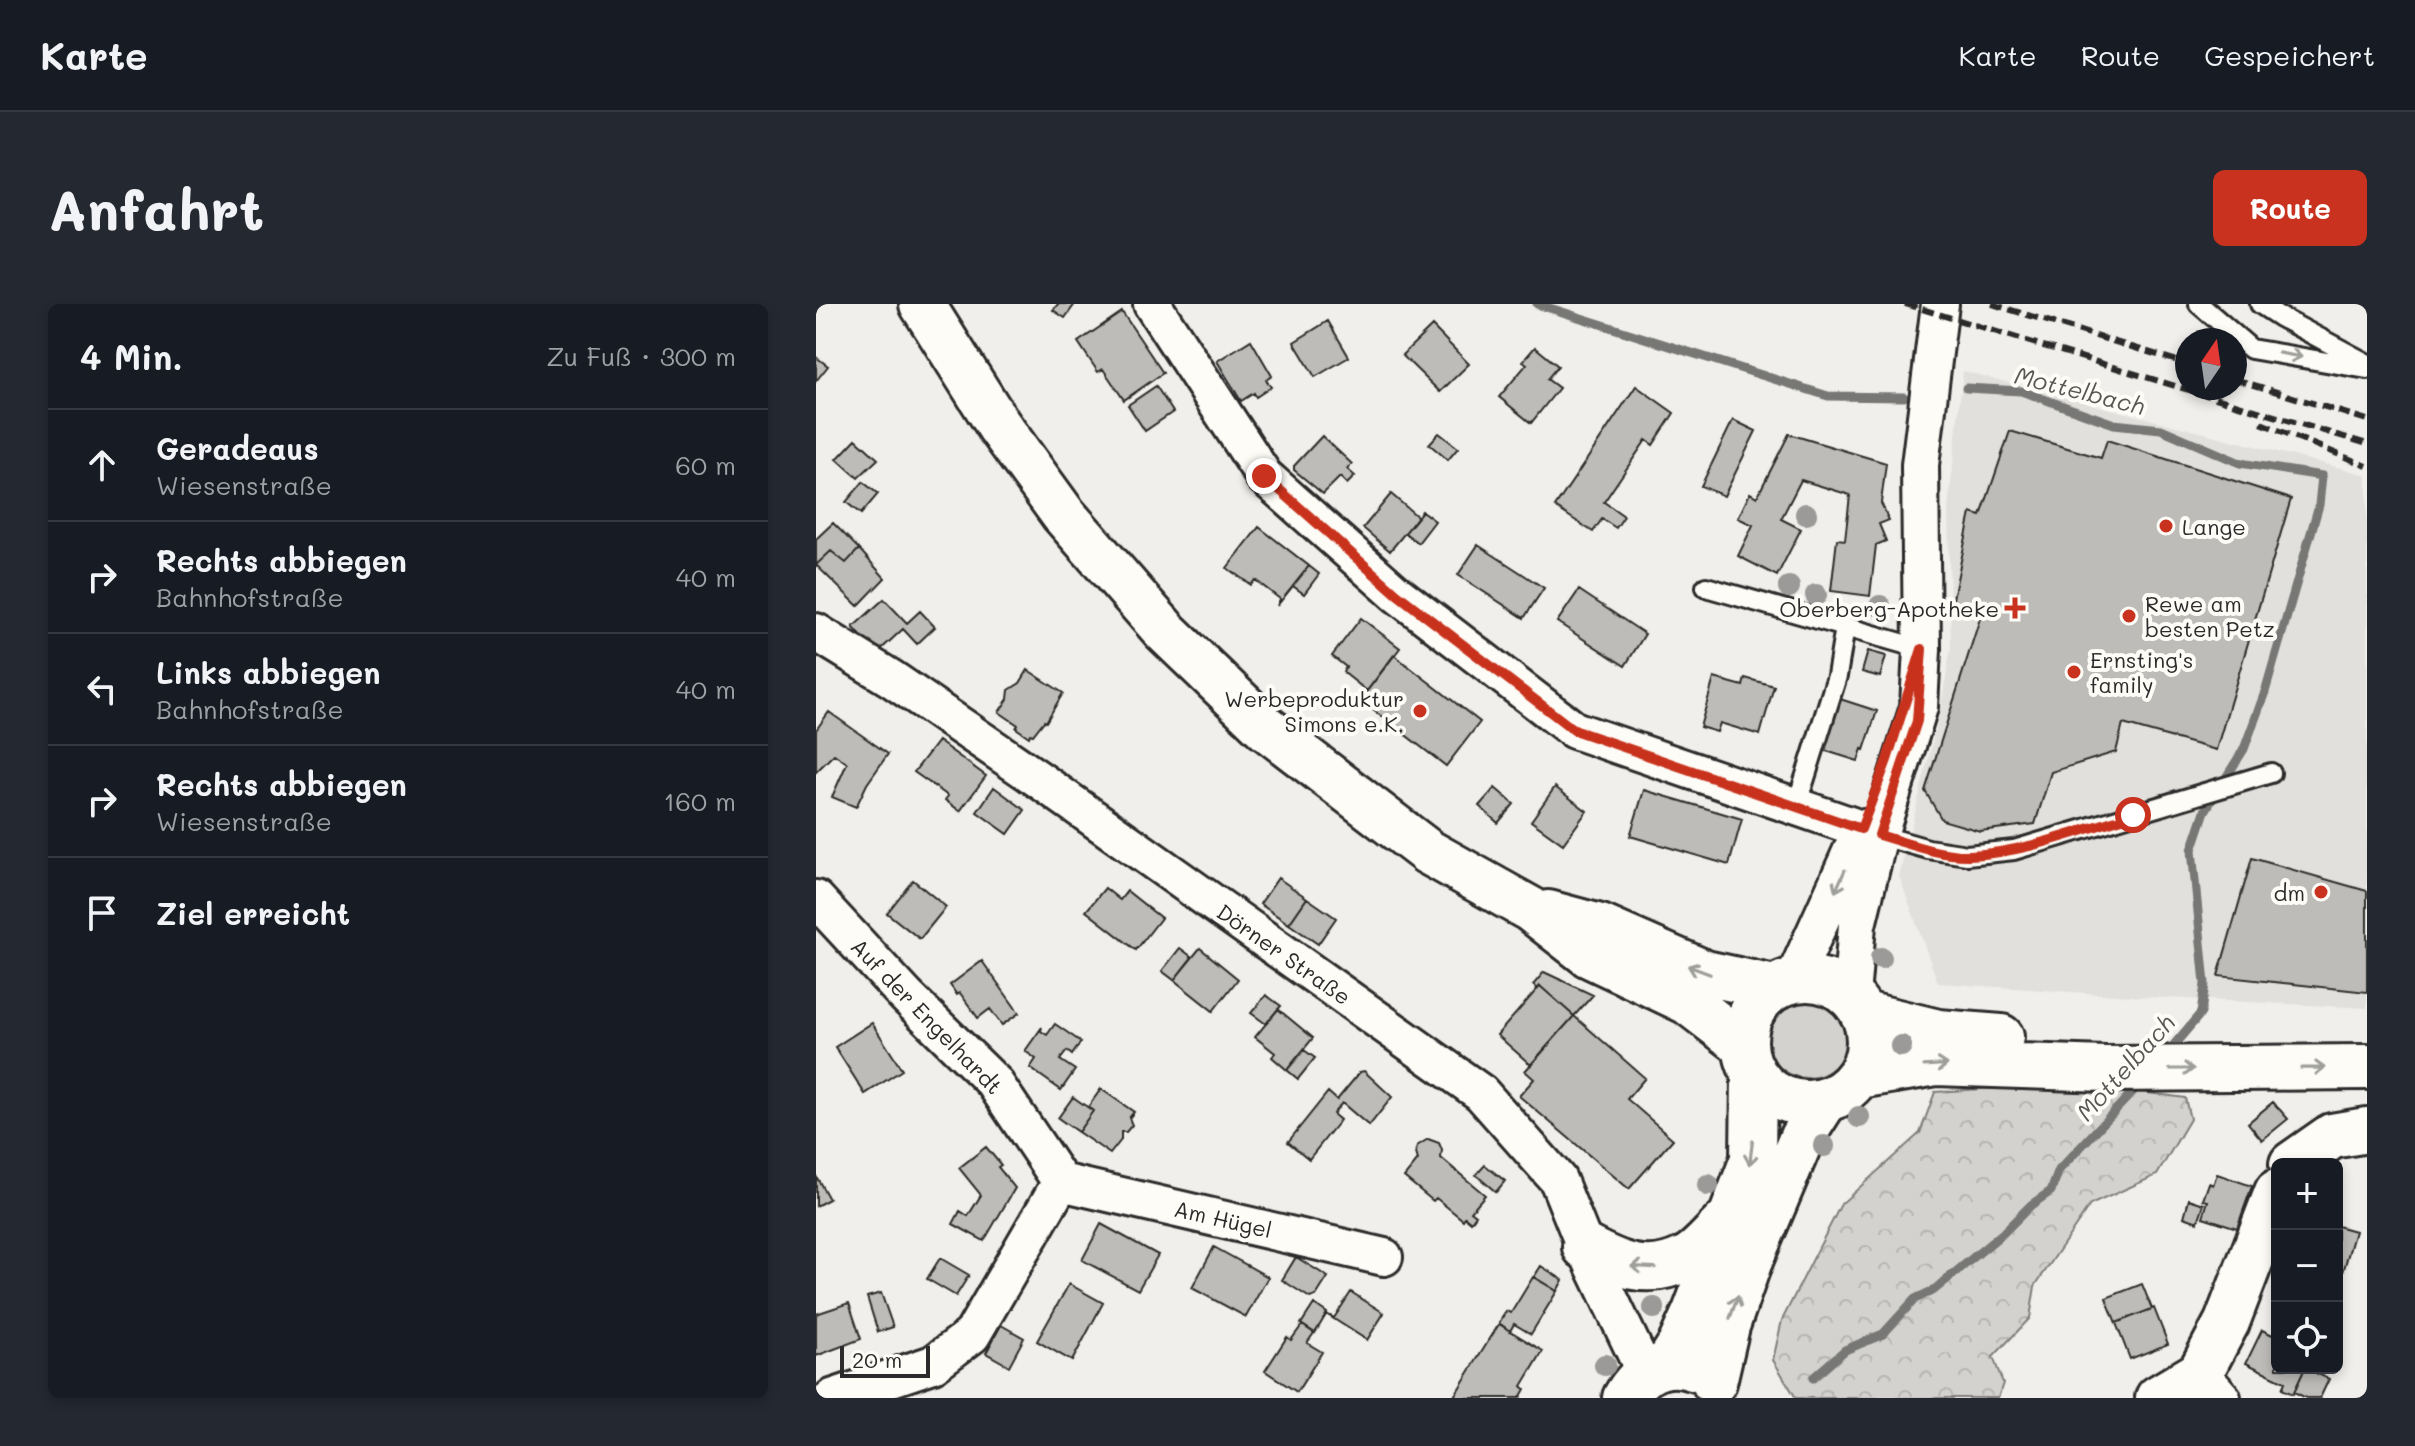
<!DOCTYPE html>
<html lang="de">
<meta charset="utf-8">
<style>
:root{--surface:#171b24;--page:#242831;--text:#f1f3f6;--muted:#9ea1a6;--line:#363941;--accent:#c8321e}
body{margin:0;font-family:Mali,sans-serif;background:var(--page);color:var(--text)}
.controls{position:absolute;right:24px;bottom:24px;display:grid;overflow:hidden;border-radius:12px;box-shadow:0 4px 12px #0003}
.controls button{width:72px;height:72px;display:grid;place-items:center;padding:0;border:0;border-bottom:2px solid var(--line);background:var(--surface);color:var(--text);font:40px sans-serif}
.compass{position:absolute;left:1359px;top:24px;width:72px;height:72px;border-radius:50%;background:var(--surface);box-shadow:0 4px 12px #0003;rotate:13deg}
.scale{position:absolute;left:24px;bottom:20px;width:90px;box-sizing:border-box;padding-left:8px;border:4px solid #2b2b2b;border-top:0;font-size:22px;line-height:28px;white-space:nowrap;color:#2b2b2b;-webkit-text-stroke:6px #fdfcf7;paint-order:stroke}
.stop{position:absolute;width:24px;height:24px;margin:-18px;border:6px solid #c8321e;border-radius:50%;background:#fff}
.stop.end{background:#c8321e;border-color:#fff;box-shadow:0 2px 8px #0008}
.list{margin:0;padding:0;list-style:none}
h2{display:flex;justify-content:space-between;align-items:center;height:104px;margin:0;padding:0 32px;font-size:34px}
h2 small{font-size:26px;font-weight:400;color:var(--muted)}
.list li{display:grid;grid-template-columns:52px 1fr auto;gap:24px;align-items:center;box-sizing:border-box;height:112px;padding:0 32px;border-top:2px solid var(--line)}
.list b{display:block;font-size:30px;white-space:nowrap}
.list p{margin:0;font-size:26px;white-space:nowrap;color:var(--muted)}
.list em{font-size:26px;font-style:normal;color:var(--muted)}
.icon{flex:none;width:44px;height:44px;fill:none;stroke:currentColor;stroke-width:2;stroke-linecap:round;stroke-linejoin:round}
.map{position:relative;flex:none;width:1551px;height:1094px;overflow:hidden;border-radius:12px}
header{display:flex;align-items:center;gap:48px;box-sizing:border-box;height:112px;padding:0 40px;background:var(--surface);border-bottom:2px solid var(--line)}
header strong{font-size:38px}
nav{display:flex;gap:44px;margin-inline-start:auto;font-size:28px}
.intro{display:flex;align-items:center;justify-content:space-between;box-sizing:border-box;height:192px;padding:0 48px}
h1{margin:0;font-size:56px}
.button{padding:20px 36px;border-radius:12px;background:var(--accent);color:#fff;font-size:28px;font-weight:700}
main{display:flex;gap:48px;padding:0 48px}
aside{flex:1;background:var(--surface);border-radius:12px;box-shadow:0 4px 12px #0003}
.map>svg:first-child{display:block}
</style>
<header>
<strong>Karte</strong>
<nav><a>Karte</a><a>Route</a><a>Gespeichert</a></nav>
</header>
<div class="intro"><h1>Anfahrt</h1><a class="button">Route</a></div>
<main>
<aside>
<h2>4 Min.<small>Zu Fuß · 300 m</small></h2>
<ul class="list">
<li><svg class="icon" aria-label="ahead" viewBox="0 0 24 24"><path d="M12 20V5M6 11l6-6 6 6"/></svg><div><b>Geradeaus</b><p>Wiesenstraße</p></div><em>60 m</em></li>
<li><svg class="icon" aria-label="right" viewBox="0 0 24 24"><path d="M7 20v-9h11M14 6l5 5-5 5"/></svg><div><b>Rechts abbiegen</b><p>Bahnhofstraße</p></div><em>40 m</em></li>
<li><svg class="icon" aria-label="left" viewBox="0 0 24 24"><path d="M17 20v-9H6M10 6l-5 5 5 5"/></svg><div><b>Links abbiegen</b><p>Bahnhofstraße</p></div><em>40 m</em></li>
<li><svg class="icon" aria-label="right" viewBox="0 0 24 24"><path d="M7 20v-9h11M14 6l5 5-5 5"/></svg><div><b>Rechts abbiegen</b><p>Wiesenstraße</p></div><em>160 m</em></li>
<li><svg class="icon" aria-label="arrive" viewBox="0 0 24 24"><path d="M6 21V4h12l-3 4 3 4H6"/></svg><div><b>Ziel erreicht</b></div></li>
</ul>
</aside>
<div class="map">
<svg width="1551" height="1094" viewBox="0 0 1551 1094">
<defs>
<pattern id="forest-crowns" width="20" height="18" patternUnits="userSpaceOnUse" patternTransform="scale(2)"><rect width="20" height="18" fill="#d3d2cf"/><path d="M2 6a3 3 0 1 1 6 0M12 15a3 3 0 1 1 6 0" fill="none" stroke="#b5b4b2"/></pattern>
</defs>
<rect width="100%" height="100%" fill="#f0efeb"/>
<filter id="ink" filterUnits="userSpaceOnUse"><feTurbulence type="fractalNoise" baseFrequency=".0125" numOctaves="2"/><feDisplacementMap in="SourceGraphic" scale="16" xChannelSelector="R" yChannelSelector="G"/><feConvolveMatrix kernelMatrix="1 2 1 2 8 2 1 2 1" color-interpolation-filters="sRGB"/></filter>
<g filter="url(#ink)">
<path fill="#e1e0dc" d="M1147 67 1551 171V704L1329 693 1122 679 1083 572 1124 408 1135 343 1132 206Z"/>
<path fill="#d3d2cf" stroke="#7f7e7d" stroke-width="2" d="M951 734a40 40 0 1 1 80 0a40 40 0 1 1-80 0Z"/>
<path fill="url(#forest-crowns)" stroke="#7f7e7d" stroke-width="2" d="M1257 779 1369 794 1374 815 1341 871 1274 901 1219 982 1214 1014 1177 1053 1187 1079 1182 1094H980L957 1056 966 1016 1025 900 1104 829 1119 788Z"/>
<g fill="none" stroke-linecap="round" stroke-linejoin="round">
<path stroke="#777775" stroke-width="9" d="M721 0 1012 92 1088 93
M1150 84 1205 87 1298 120 1345 125 1424 159 1506 172 1503 201 1449 388 1428 445 1389 507 1376 546 1389 680 1385 709 1351 749
M997 1074 1029 1046 1067 1030 1099 995 1118 986 1187 929 1215 901 1235 887 1243 866 1325 779"/>
</g>
<path fill="#bdbcb8" stroke="#2b2b2b" stroke-width="2" d="M242 0H259L249 14 237 6Z
M306 8 347 69 308 96 287 65 282 68 262 38Z
M512 17 533 53 499 73 478 38Z
M616 22 653 60 624 88 586 51Z
M435 36 456 72 450 76 455 83 440 93 438 89 425 97 401 57Z
M719 43 742 62 731 75 743 84 715 119 683 93 711 60 707 57Z
M0 53 12 62 0 77Z
M340 82 357 108 329 127 312 101Z
M820 82 858 109 837 141 830 136 788 198 808 212 800 224 786 215 777 228 739 203Z
M917 116 940 127 908 192 885 182Z
M1194 127 1285 154 1291 136 1475 195 1400 446 1307 420 1300 448 1235 468 1219 520 1164 527 1126 516 1109 487 1165 311 1135 304 1155 209 1165 212Z
M623 129 642 144 632 156 613 140Z
M973 130 1070 159 1065 199 1073 216 1063 220 1070 237 1060 241 1054 292 1015 287 1021 235 1029 236 1034 191 985 176 965 215 985 225 961 272 922 252 937 221 922 214 934 189 941 193Z
M506 132 536 160 531 165 539 172 531 180 524 173 507 190 478 166V162Z
M40 135 62 155 42 174 21 155Z
M47 178 62 190 45 210 30 198Z
M575 190 602 213 574 247 547 224Z
M606 207 619 217 602 239 589 229Z
M17 219 43 245 30 259 15 247 0 261V235Z
M443 223 493 262 461 302 464 295 439 276 435 281 411 264Z
M662 241 728 284 708 314 642 271Z
M43 245 69 274 42 302 0 261 15 247 30 259Z
M493 262 503 270 488 290 477 282Z
M763 286 829 330 809 362 741 318Z
M68 295 91 319 104 307 119 323 101 340 87 325 61 349 37 323Z
M545 314 584 344 551 387 527 368 530 363 516 352Z
M1052 347 1070 352 1064 373 1046 368Z
M578 351 664 418 630 462 544 396Z
M212 366 247 389 230 418 228 417 217 431 214 430 213 433 200 424 202 421 183 408 192 395 193 386 204 379Z
M898 374 927 382 929 374 958 382 944 431 904 419 901 428 884 423Z
M1024 395 1061 407 1048 446 1046 445 1042 457 1007 446Z
M13 408 72 450 51 480 40 503 16 493 31 459 18 450 0 468V426Z
M122 437 170 472 144 507 129 496 132 492 98 468Z
M178 483 209 506 192 530 161 508Z
M739 483 771 507 747 540 715 517Z
M679 484 698 500 682 519 663 502Z
M828 486 926 515 913 561 814 532Z
M1436 554 1551 587V688L1402 672Z
M462 574 491 594 473 620 444 600Z
M97 576 130 603 104 635 71 609Z
M289 584 304 596 311 587 345 614 320 646 270 607Z
M491 594 520 614 502 640 473 620Z
M364 644 376 653 358 676 346 667Z
M384 644 422 675 397 707 358 676Z
M166 657 203 709 186 721 174 705 162 714 144 689 141 691 134 681Z
M728 668 777 691 758 712 724 682 722 685 717 681Z
M724 682 758 712 715 761 681 731Z
M450 691 465 702 450 720 435 709Z
M462 705 497 734 471 766 456 753 459 749 439 733Z
M758 712 829 774 811 795 857 835 813 885 703 792 718 775 709 767Z
M56 719 86 766 49 790 19 743Z
M239 720 265 738 256 751 251 747 244 756 259 766 245 786 214 764 220 755 209 747 226 723 225 727 231 731Z
M488 746 499 754 482 775 471 766Z
M548 767 576 793 553 822 526 799 517 810 524 816 493 855 472 838 512 788 521 796 544 768Z
M285 785 318 808 313 814 316 821 310 828H305V836L294 850 262 828 277 807 272 803Z
M257 793 277 807 262 828 242 814Z
M1457 798 1472 815 1446 836 1432 819Z
M612 835 623 839 626 846 625 854 669 891 655 907 660 911 655 918 649 913 647 916 620 894 617 897 588 873 602 856 600 849 601 842Z
M170 843 185 861 182 863 199 884 168 937 137 920 144 907 152 912 165 891 143 864Z
M669 861 689 877 680 888 660 871Z
M1401 870 1436 882 1421 924 1387 913 1392 897 1387 896 1393 879 1397 881Z
M0 872 13 895 0 902Z
M1373 895 1388 900 1382 918 1368 913Z
M285 920 342 951 322 986 266 956Z
M1521 922 1539 927 1521 989Z
M398 943 452 973 430 1013 376 984Z
M480 953 512 973 500 992 494 994 466 976Z
M124 954 153 971 140 992 111 975Z
M725 962 747 976 741 987 718 973Z
M717 973 741 987 715 1030 698 1020 694 1027 683 1019 690 1007 695 1009Z
M253 980 287 999 256 1057 221 1037Z
M1326 980 1336 1005 1300 1019 1290 994Z
M535 988 568 1009 551 1036 510 1010 518 1014Z
M65 989 77 1023 62 1028 51 993Z
M33 999 45 1035 0 1052V1010Z
M498 1000 511 1009 499 1029 485 1020Z
M1338 1004 1352 1040 1314 1055 1300 1019Z
M683 1020 727 1047 706 1082 709 1085 704 1094H637Z
M185 1021 208 1034 193 1062 170 1049Z
M486 1021 498 1029 491 1039 506 1048 481 1088 449 1067 471 1033 475 1036Z
M1446 1026 1461 1033V1064H1489L1477 1090 1466 1085 1469 1078 1430 1059Z
M1489 1064 1513 1075 1504 1094H1490L1478 1088Z"/>
<g fill="none" stroke-linecap="round" stroke-linejoin="round">
<g stroke="#2b2b2b" stroke-width="24">
<path id="lane" d="M1383 0 1435 45 1551 65
M1444 0 1464 13 1550 59
M890 283 1106 345
M980 503 1021 372 1029 323
M1063 531 1112 545 1151 551 1198 546 1455 469"/>
</g>
<g stroke="#2b2b2b" stroke-width="42">
<path id="street" d="M336 0 448 172 581 290 758 426 1045 525
M0 328 76 375 225 477 665 789 742 876 769 943 829 1069
M0 595 90 692 178 778 245 878 156 1031 117 1060 16 1094
M978 675 1046 524
M1035 692 1041 621 1063 531 1103 403 1106 345 1104 161 1124 0
M245 878 568 953
M1384 1069 1406 1094"/>
</g>
<g stroke="#2b2b2b" stroke-width="50">
<path id="secondary" d="M1476 860 1516 832 1551 826
M769 943C803 961 831 974 869 955 884 948 898 929 910 918
M852 1060 864 1041 879 1008 937 855 938 771
M898 1078 911 1022 933 959 986 833 1009 797
M809 1094C824 1067 849 1053 880 1065
M1342 1094 1384 1069 1411 1018 1461 888"/>
</g>
<g stroke="#2b2b2b" stroke-width="50">
<path id="primary" d="M106 0 183 122 247 210 349 327 450 424 612 548 714 605 773 651 872 698 928 741
M732 609 784 623 889 669 958 684
M929 737a62 62 0 1 1 124 0a62 62 0 1 1-124 0Z
M1048 710 1122 728 1185 733
M1043 772 1120 759 1289 765 1551 763"/>
</g>
<use href="#lane" stroke="#fdfcf7" stroke-width="18"/>
<use href="#street" stroke="#fdfcf7" stroke-width="36"/>
<use href="#secondary" stroke="#fdfcf7" stroke-width="44"/>
<use href="#primary" stroke="#fdfcf7" stroke-width="44"/>
<path stroke="#2b2b2b" stroke-width="6" stroke-dasharray="12 6" stroke-linecap="butt" d="M1089 0 1551 140
M1176 0 1371 60
M1419 75 1551 116
M1445 119 1551 162"/>
</g>
<g fill="#9b9a98">
<circle cx="990" cy="210" r="11"/>
<circle cx="973" cy="283" r="11"/>
<circle cx="1000" cy="291" r="11"/>
<circle cx="1064" cy="302" r="11"/>
<circle cx="1065" cy="654" r="11"/>
<circle cx="1085" cy="742" r="11"/>
<circle cx="1043" cy="813" r="11"/>
<circle cx="1008" cy="842" r="11"/>
<circle cx="892" cy="881" r="11"/>
<circle cx="838" cy="1004" r="11"/>
<circle cx="789" cy="1061" r="11"/>
</g>
<defs><path id="oneway-shaft" d="M-6 0H5M1.5-3L5.5 0L1.5 3" fill="none" stroke-width="1.6" stroke-linecap="round" stroke-linejoin="round" transform="scale(2)"/></defs>
<g stroke="#9e9e9b">
<use href="#oneway-shaft" transform="translate(1474 51) rotate(10)"/>
<use href="#oneway-shaft" transform="translate(1024 577) rotate(114)"/>
<use href="#oneway-shaft" transform="translate(883 666) rotate(-159)"/>
<use href="#oneway-shaft" transform="translate(1120 761) rotate(-4)"/>
<use href="#oneway-shaft" transform="translate(1497 764) rotate(-1)"/>
<use href="#oneway-shaft" transform="translate(1366 765)"/>
<use href="#oneway-shaft" transform="translate(935 849) rotate(97)"/>
<use href="#oneway-shaft" transform="translate(827 963) rotate(-177)"/>
<use href="#oneway-shaft" transform="translate(918 1003) rotate(-70)"/>
</g>
</g>
<g fill="none" stroke-linecap="round" stroke-linejoin="round" filter="url(#ink)">
<path stroke="#c8321e" stroke-width="10" d="M448 172 581 290 758 426 1045 525 1071 456 1106 345 1101 417 1063 531C1091 539 1124 552 1154 551 1209 549 1264 526 1317 511"/>
</g>
<g fill="#c8321e" stroke="#fdfcf7" stroke-width="3">
<circle cx="1350" cy="222" r="8"/>
<path d="M1195 292h8v8h8v8h-8v8h-8v-8h-8v-8h8z"/>
<circle cx="1313" cy="312" r="8"/>
<circle cx="1258" cy="368" r="8"/>
<circle cx="604" cy="407" r="8"/>
<circle cx="1505" cy="588" r="8"/>
</g>
<g text-anchor="middle" dominant-baseline="central" stroke-width="8" stroke-linejoin="round" paint-order="stroke">
<g font-size="22" fill="#2b2b2b" stroke="#fdfcf7" text-anchor="start">
<text x="1366" y="222">Lange</text>
<text x="1329" y="299">Rewe am<tspan x="1329" dy="25">besten Petz</tspan></text>
<text x="1183" y="304" text-anchor="end">Oberberg-Apotheke</text>
<text x="1274" y="355">Ernsting's<tspan x="1274" dy="25">family</tspan></text>
<text x="588" y="394" text-anchor="end">Werbeproduktur<tspan x="588" dy="25">Simons e.K.</tspan></text>
<text x="1489" y="588" text-anchor="end">dm</text>
</g>
<g font-size="22" fill="#2b2b2b" stroke="#fdfcf7">
<text transform="translate(468 650) rotate(35)">Dörner Straße</text>
<text transform="translate(111 712) rotate(46)">Auf der Engelhardt</text>
<text transform="translate(407 915) rotate(13)">Am Hügel</text>
</g>
<g font-size="24" font-style="italic" fill="#575756" stroke="#fdfcf7">
<text transform="translate(1264 86) rotate(14)">Mottelbach</text>
<text transform="translate(1309 763) rotate(-48)">Mottelbach</text>
</g>
</g>
</svg>
<div class="controls">
<button>+</button>
<button>−</button>
<button><svg class="icon" aria-label="locate" viewBox="0 0 24 24"><circle cx="12" cy="12" r="6"/><path d="M12 2v4M12 18v4M2 12h4M18 12h4"/></svg></button>
</div>
<svg class="compass" viewBox="-18 -18 36 36"><path d="M0-13l5 13h-10z" fill="#e53935"/><path d="M0 13l5-13h-10z" fill="#9ea1a6"/></svg>
<div class="scale">20 m</div>
<div class="stop" style="left:1317px;top:511px"></div>
<div class="stop end" style="left:448px;top:172px"></div>
</div>
</main>
